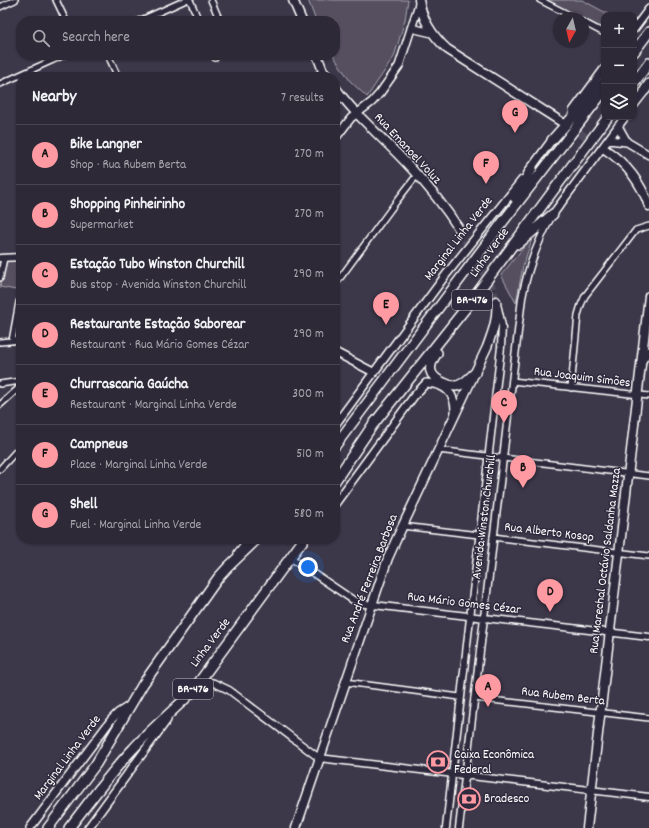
<!DOCTYPE html>
<meta charset="utf-8">
<style>
:root{--surface:#2d2937;--page:#393542;--text:#f1f3f6;--muted:#a7a6ad;--line:#484552;--accent:#ff9aa2}
body{margin:0;font-family:Dekko,sans-serif;background:var(--page);color:var(--text)}
.controls{position:absolute;right:12px;top:12px;display:grid;overflow:hidden;border-radius:8px;box-shadow:0 1px 3px #0004}
.controls button{width:36px;height:36px;display:grid;place-items:center;padding:0;border:0;border-bottom:1px solid var(--line);background:var(--surface);color:var(--text);font:20px sans-serif}
.compass{position:absolute;left:553px;top:12px;width:36px;height:36px;border-radius:50%;background:var(--surface);box-shadow:0 1px 3px #0004;rotate:188deg}
.you{position:absolute;left:308px;top:567px;width:14px;height:14px;margin:-10px;border:3px solid #fff;border-radius:50%;background:#1a73e8;box-shadow:0 0 0 6px #1a73e833}
.badge{display:grid;place-items:center;width:26px;height:26px;border-radius:50%;background:var(--accent);color:#111;font-size:13px;font-weight:700}
.pin{position:absolute;translate:-50% -33px;filter:drop-shadow(0 1px 2px #0008)}
.pin::after{content:'';position:absolute;top:21px;width:14px;height:12px;background:inherit;clip-path:polygon(0 0,100% 0,50% 100%)}
.list{margin:0;padding:0;list-style:none}
h2{display:flex;justify-content:space-between;align-items:center;height:52px;margin:0;padding:0 16px;font-size:17px}
h2 small{font-size:13px;font-weight:400;color:var(--muted)}
.list li{display:grid;grid-template-columns:26px 1fr auto;gap:12px;align-items:center;box-sizing:border-box;height:60px;padding:0 16px;border-top:1px solid var(--line)}
.list b{display:block;font-size:15px;white-space:nowrap}
.list p{margin:0;font-size:13px;white-space:nowrap;color:var(--muted)}
.list em{font-size:13px;font-style:normal;color:var(--muted)}
.icon{flex:none;width:22px;height:22px;fill:none;stroke:currentColor;stroke-width:2;stroke-linecap:round;stroke-linejoin:round}
.map{position:relative;flex:none;width:649px;height:828px;overflow:hidden}
.search{position:absolute;background:var(--surface);box-shadow:0 1px 3px #0004;left:16px;top:16px;width:324px;height:44px;display:flex;align-items:center;gap:10px;box-sizing:border-box;padding:0 14px;border-radius:16px;color:var(--muted);font-size:15px}
.panel{position:absolute;background:var(--surface);box-shadow:0 1px 3px #0004;left:16px;top:72px;width:324px;height:472px;border-radius:16px}
.map>svg:first-child{display:block}
</style>
<div class="map">
<svg width="649" height="828" viewBox="0 0 649 828">
<rect width="100%" height="100%" fill="#3c3749"/>
<filter id="ink" filterUnits="userSpaceOnUse"><feTurbulence type="fractalNoise" baseFrequency=".025" numOctaves="2"/><feDisplacementMap in="SourceGraphic" scale="8" xChannelSelector="R" yChannelSelector="G"/><feConvolveMatrix kernelMatrix="1 2 1 2 8 2 1 2 1" color-interpolation-filters="sRGB"/></filter>
<g filter="url(#ink)">
<path fill="#555060" stroke="#aaa8b0" d="M308 0H408L405 20 394 57 367 97 350 81 333 55H335V21H316Z
M547 0H582L610 15H604V29Z
M533 236 523 266 516 303 501 275Z
M5 260H21V291L0 287Z"/>
<g fill="none" stroke-linecap="round" stroke-linejoin="round">
<path stroke="#504b5b" stroke-width="8" stroke-dasharray="8 4" stroke-linecap="butt" d="M570 127 606 150
M459 229 492 287 496 301"/>
<g stroke="#fff" stroke-width="8">
<path id="minor" d="M56 0 66 21
M190 0 199 21
M211 0 220 21
M540 0 575 18
M0 7 15 0
M139 21 186 0
M583 22 604 33
M108 55 117 75 119 77
M214 55 215 58
M314 77 323 71
M0 84 64 55
M0 278 4 258
M335 285 396 202 417 175
M12 341 19 302
M0 342 21 340
M512 381 649 396
M0 384 21 381
M571 388 578 315 581 305 585 296 636 230 649 226
M0 405 21 386
M438 450 649 476
M0 469 21 446
M402 526 479 535
M493 537 649 556
M345 682 460 697
M474 698 649 718"/>
</g>
<g stroke="#fff" stroke-width="9">
<path id="tertiary" d="M0 258 21 257
M291 558 353 600 365 604 649 637
M200 680 214 683 229 690 319 758 649 797
M446 828 501 347 502 326 498 308
M459 828 522 298C527 270 537 244 550 219"/>
</g>
<g stroke="#fff" stroke-width="10">
<path id="secondary" d="M411 28 432 33
M634 29 649 9
M634 105 649 86
M573 111 604 69
M618 126 627 142
M335 139 351 118 372 102 380 93 399 66 419 4
M608 140 627 142 649 155
M529 171 554 137
M553 214 625 117
M335 352 373 372
M641 362 649 351
M335 425 445 276 522 180
M335 504 414 396 426 383C445 384 456 393 455 414
M238 553 249 539
M30 828 111 720 118 713 129 706
M88 828 167 720"/>
</g>
<g stroke="#fff" stroke-width="11">
<path id="primary" d="M293 0 302 21
M419 0C422 19 433 36 447 49L560 121
M317 55 323 71 328 77
M335 87C356 117 386 140 410 167 428 186 445 207 459 229
M606 150C627 164 641 183 649 206
M296 828 388 558 397 538 487 347C493 331 498 318 496 301
M587 828 649 296"/>
</g>
<g stroke="#fff" stroke-width="12">
<path id="trunk" d="M634 52 649 32
M634 83 649 63
M645 90 649 84
M552 140 604 82
M515 198 532 168
M518 244 553 214
M437 353C427 367 428 376 444 383 448 385 452 386 456 386 464 385 469 378 475 373
M335 446 502 223 604 91
M335 481 372 426 469 304 608 117
M48 828 96 764 143 684 218 578 228 567 257 539
M69 828C90 801 110 773 133 749 151 729 172 712 191 693L304 539"/>
</g>
<use href="#minor" stroke="#2f2a3d" stroke-width="5"/>
<use href="#tertiary" stroke="#2f2a3d" stroke-width="6"/>
<use href="#secondary" stroke="#2f2a3d" stroke-width="7"/>
<use href="#primary" stroke="#2f2a3d" stroke-width="8"/>
<use href="#trunk" stroke="#2f2a3d" stroke-width="9"/>
</g>
</g>
<defs>
<g id="bank-ring" transform="scale(1.15)"><circle r="9.5" fill="#2f2a3d" stroke="#ff9aa2" stroke-width="1.5"/><path d="M-6-4H6V4H-6ZM0-2.3a2.3 2.3 0 1 0 0 4.6a2.3 2.3 0 1 0 0-4.6Z" fill="#ff9aa2"/></g>
</defs>
<g fill-rule="evenodd">
<use href="#bank-ring" x="438" y="762"/>
<use href="#bank-ring" x="469" y="799"/>
</g>
<g text-anchor="middle" dominant-baseline="central" stroke-width="3" stroke-linejoin="round" paint-order="stroke">
<g fill="#2f2a3d" stroke="#c1bfc5" stroke-width="1">
<rect x="452" y="290" width="40" height="20" rx="3"/>
<rect x="173" y="679" width="40" height="20" rx="3"/>
</g>
<g font-size="12" font-weight="bold" fill="#fff">
<text x="472" y="300">BR-476</text>
<text x="193" y="689">BR-476</text>
</g>
<g font-size="13" fill="#fff" stroke="#2f2a3d">
<text transform="translate(407 149) rotate(47)">Rua Emanoel Voluz</text>
<text transform="translate(459 239) rotate(-52)">Marginal Linha Verde</text>
<text transform="translate(490 253) rotate(-54)">Linha Verde</text>
<text transform="translate(582 378) rotate(7)">Rua Joaquim Simões</text>
<text transform="translate(485 517) rotate(-83)">Avenida Winston Churchill</text>
<text transform="translate(549 533) rotate(7)">Rua Alberto Kosop</text>
<text transform="translate(606 561) rotate(-83)">Rua Marechal Octávio Saldanha Mazza</text>
<text transform="translate(370 579) rotate(-69)">Rua André Ferreira Barbosa</text>
<text transform="translate(464 604) rotate(7)">Rua Mário Gomes Cézar</text>
<text transform="translate(211 643) rotate(-53)">Linha Verde</text>
<text transform="translate(563 697) rotate(7)">Rua Rubem Berta</text>
<text transform="translate(68 758) rotate(-53)">Marginal Linha Verde</text>
</g>
<g font-size="13" fill="#fff" stroke="#2f2a3d" text-anchor="start">
<text x="454" y="755">Caixa Econômica<tspan x="454" dy="15">Federal</tspan></text>
<text x="484" y="799">Bradesco</text>
</g>
</g>
</svg>
<div class="controls">
<button>+</button>
<button>−</button>
<button><svg class="icon" aria-label="layers" viewBox="0 0 24 24"><path d="M12 4l9 5-9 5-9-5zM3 14l9 5 9-5"/></svg></button>
</div>
<svg class="compass" viewBox="-18 -18 36 36"><path d="M0-13l5 13h-10z" fill="#e53935"/><path d="M0 13l5-13h-10z" fill="#a7a6ad"/></svg>
<div class="you"></div>
<div class="pin badge" style="left:488px;top:707px">A</div>
<div class="pin badge" style="left:523px;top:488px">B</div>
<div class="pin badge" style="left:504px;top:423px">C</div>
<div class="pin badge" style="left:550px;top:612px">D</div>
<div class="pin badge" style="left:386px;top:325px">E</div>
<div class="pin badge" style="left:486px;top:184px">F</div>
<div class="pin badge" style="left:515px;top:133px">G</div>
<div class="search"><svg class="icon" aria-label="search" viewBox="0 0 24 24"><circle cx="10" cy="10" r="6"/><path d="M15 15l6 6"/></svg>Search here</div>
<section class="panel">
<h2>Nearby<small>7 results</small></h2>
<ul class="list">
<li><span class="badge">A</span><div><b>Bike Langner</b><p>Shop · Rua Rubem Berta</p></div><em>270 m</em></li>
<li><span class="badge">B</span><div><b>Shopping Pinheirinho</b><p>Supermarket</p></div><em>270 m</em></li>
<li><span class="badge">C</span><div><b>Estação Tubo Winston Churchill</b><p>Bus stop · Avenida Winston Churchill</p></div><em>290 m</em></li>
<li><span class="badge">D</span><div><b>Restaurante Estação Saborear</b><p>Restaurant · Rua Mário Gomes Cézar</p></div><em>290 m</em></li>
<li><span class="badge">E</span><div><b>Churrascaria Gaúcha</b><p>Restaurant · Marginal Linha Verde</p></div><em>300 m</em></li>
<li><span class="badge">F</span><div><b>Campneus</b><p>Place · Marginal Linha Verde</p></div><em>510 m</em></li>
<li><span class="badge">G</span><div><b>Shell</b><p>Fuel · Marginal Linha Verde</p></div><em>580 m</em></li>
</ul>
</section>
</div>
